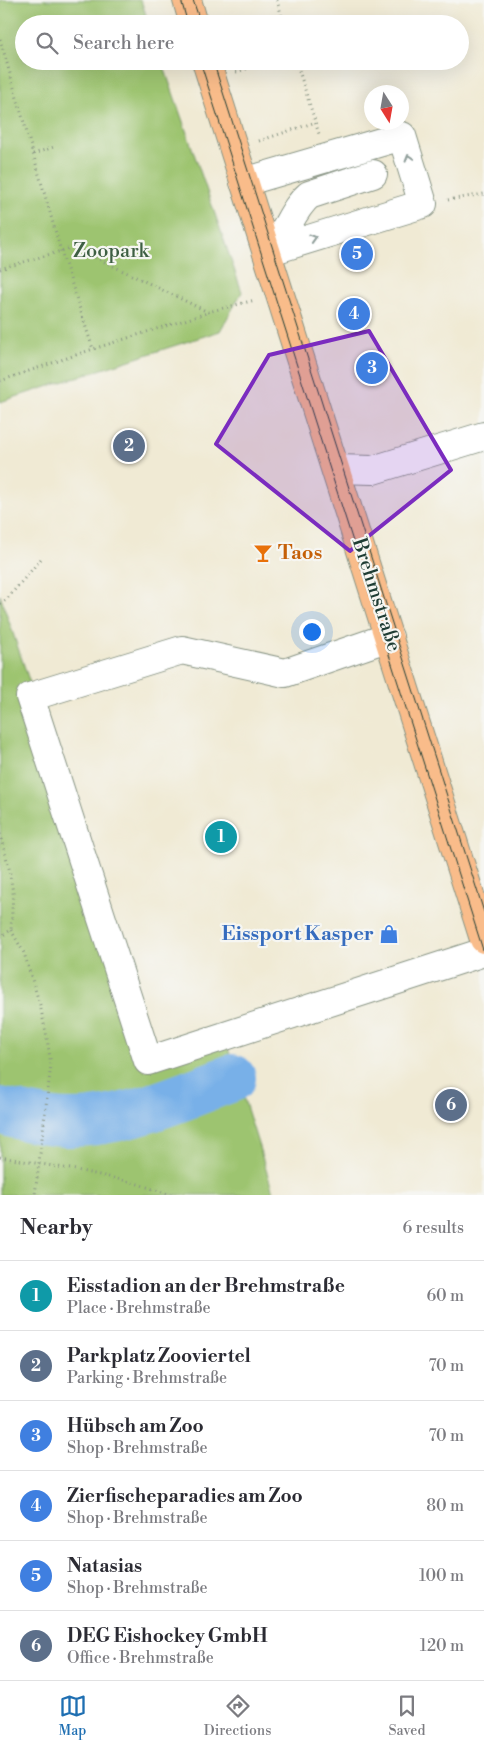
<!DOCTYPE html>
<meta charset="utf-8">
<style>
:root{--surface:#fff;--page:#f2f2f3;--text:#2b2b33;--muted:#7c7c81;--line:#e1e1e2;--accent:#1f6fb2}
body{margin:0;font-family:"Libre Bodoni",serif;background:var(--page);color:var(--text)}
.compass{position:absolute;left:364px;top:85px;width:45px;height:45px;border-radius:50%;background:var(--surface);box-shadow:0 5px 20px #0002;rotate:169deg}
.you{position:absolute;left:311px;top:631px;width:18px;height:18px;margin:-12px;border:4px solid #fff;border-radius:50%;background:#1a73e8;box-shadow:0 0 0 8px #1a73e833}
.badge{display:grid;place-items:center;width:32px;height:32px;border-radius:50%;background:var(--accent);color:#fff;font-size:16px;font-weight:700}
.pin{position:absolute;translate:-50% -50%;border:2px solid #fff;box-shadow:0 1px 5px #0006}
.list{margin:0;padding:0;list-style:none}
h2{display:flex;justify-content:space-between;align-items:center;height:65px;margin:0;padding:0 20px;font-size:21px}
h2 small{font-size:16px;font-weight:400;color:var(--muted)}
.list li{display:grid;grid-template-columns:32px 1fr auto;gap:15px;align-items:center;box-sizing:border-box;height:70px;padding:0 20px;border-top:1px solid var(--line)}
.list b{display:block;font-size:19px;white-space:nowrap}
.list p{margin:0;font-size:16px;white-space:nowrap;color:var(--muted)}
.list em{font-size:16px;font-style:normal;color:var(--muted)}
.icon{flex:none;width:28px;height:28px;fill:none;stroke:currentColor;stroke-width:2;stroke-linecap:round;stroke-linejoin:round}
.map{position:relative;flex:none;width:484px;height:1195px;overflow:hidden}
.search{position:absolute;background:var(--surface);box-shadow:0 5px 20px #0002;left:15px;right:15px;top:15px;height:55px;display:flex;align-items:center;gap:12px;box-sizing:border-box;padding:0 18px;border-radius:28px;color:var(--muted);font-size:19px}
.sheet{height:485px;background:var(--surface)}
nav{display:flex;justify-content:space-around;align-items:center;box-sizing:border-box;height:70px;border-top:1px solid var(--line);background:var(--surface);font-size:14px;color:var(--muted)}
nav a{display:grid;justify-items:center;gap:2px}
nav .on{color:var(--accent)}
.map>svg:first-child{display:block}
</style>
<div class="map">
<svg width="484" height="1195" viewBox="0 0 484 1195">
<rect width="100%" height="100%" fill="#f6f6f2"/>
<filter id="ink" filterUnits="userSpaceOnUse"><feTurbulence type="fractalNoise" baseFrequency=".02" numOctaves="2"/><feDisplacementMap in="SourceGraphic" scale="10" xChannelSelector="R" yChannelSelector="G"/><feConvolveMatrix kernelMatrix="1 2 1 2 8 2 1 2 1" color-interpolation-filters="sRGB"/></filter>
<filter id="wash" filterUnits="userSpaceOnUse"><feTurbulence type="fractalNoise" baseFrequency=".0096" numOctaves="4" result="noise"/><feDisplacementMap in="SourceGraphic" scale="20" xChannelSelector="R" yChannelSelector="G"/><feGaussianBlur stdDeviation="1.12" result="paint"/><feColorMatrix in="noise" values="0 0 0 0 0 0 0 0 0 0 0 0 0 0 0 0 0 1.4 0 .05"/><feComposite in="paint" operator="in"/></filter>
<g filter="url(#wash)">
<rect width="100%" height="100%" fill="#f0ead4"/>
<path fill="#9dc46f" stroke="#5e8052" d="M0 0H141L149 24H24V61H162L242 292 220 331 0 402Z
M0 595 32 689 144 1071 227 1045 274 1195H0Z"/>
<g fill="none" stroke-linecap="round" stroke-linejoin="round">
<path stroke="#78b0e8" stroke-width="48" d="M0 1111C21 1116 43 1122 65 1123 121 1125 180 1097 232 1078"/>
</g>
</g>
<g filter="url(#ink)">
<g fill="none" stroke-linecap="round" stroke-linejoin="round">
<g stroke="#889484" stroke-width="30">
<path id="minor" d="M244 182 402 136 423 204 267 252
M267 252C286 236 291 210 309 195L373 174
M336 469 373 470 484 436
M389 637 285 673 182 650 30 697 148 1061 484 952"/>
</g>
<g stroke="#889484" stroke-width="30">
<path id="major" d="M187 0 194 24
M206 61 484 939"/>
</g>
<path stroke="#889484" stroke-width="3" stroke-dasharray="1 4" stroke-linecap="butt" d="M277 0 284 24
M0 39 61 251 93 349
M296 61 319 134
M236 72 272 61
M259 141 316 122
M33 154 54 147
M448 200 484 194
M0 269 71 248 80 250 208 312 255 300
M0 381 93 349 207 313
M0 604 6 600 41 559
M0 834 9 868 13 893 11 930 0 937
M11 930 24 953 40 1005 47 1038 51 1065 35 1195
M0 1157 76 1170 132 1182 171 1195"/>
<use href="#minor" stroke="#fff" stroke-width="28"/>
<use href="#major" stroke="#f9bc8a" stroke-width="28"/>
<path stroke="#1f3d34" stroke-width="1" d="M181 0 188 24
M193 0 201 24
M200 61 484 953
M213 61 484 912"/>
</g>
<defs><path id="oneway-chevron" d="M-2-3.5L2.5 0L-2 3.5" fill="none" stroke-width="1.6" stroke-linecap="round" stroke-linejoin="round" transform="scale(1.25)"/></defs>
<g stroke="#8f9e9a">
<use href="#oneway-chevron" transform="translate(409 158) rotate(-107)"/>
<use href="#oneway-chevron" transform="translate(313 238) rotate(-17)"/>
</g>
</g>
<path fill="#7b2cbf" fill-opacity="0.2" stroke="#7b2cbf" stroke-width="4" stroke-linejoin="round" d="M369 331 451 470 350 551 216 444 269 355Z"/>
<defs>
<g id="bar-bare" transform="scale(1.5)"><path d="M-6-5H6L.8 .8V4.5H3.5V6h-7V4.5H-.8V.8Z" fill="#e8710a" stroke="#f6f6f2" stroke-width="2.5" paint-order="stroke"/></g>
<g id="shop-bare" transform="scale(1.5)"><path d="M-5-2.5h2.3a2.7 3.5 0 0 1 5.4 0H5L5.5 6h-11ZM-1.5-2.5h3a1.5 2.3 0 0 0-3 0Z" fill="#3f7fe0" stroke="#f6f6f2" stroke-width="2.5" paint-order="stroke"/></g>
</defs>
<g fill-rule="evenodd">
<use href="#bar-bare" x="263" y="553"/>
<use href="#shop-bare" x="389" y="934"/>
</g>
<g text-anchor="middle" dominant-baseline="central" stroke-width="4.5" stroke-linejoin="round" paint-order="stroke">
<g font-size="20" fill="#3e5f43" stroke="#f6f6f2">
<text x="111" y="251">Zoopark</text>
</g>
<g font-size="20" font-weight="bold" fill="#c56008" stroke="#f6f6f2" text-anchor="start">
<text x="278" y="553">Taos</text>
</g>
<g font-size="20" fill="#1f3d34" stroke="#f6f6f2">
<text transform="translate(376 595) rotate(72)">Brehmstraße</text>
</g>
<g font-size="20" font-weight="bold" fill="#366cbe" stroke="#f6f6f2" text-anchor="end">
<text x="374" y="934">Eissport Kasper</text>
</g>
</g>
</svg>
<svg class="compass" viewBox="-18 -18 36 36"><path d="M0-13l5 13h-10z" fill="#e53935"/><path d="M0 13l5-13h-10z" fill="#7c7c81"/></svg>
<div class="you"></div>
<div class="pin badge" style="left:221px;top:837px;background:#0f9aa8">1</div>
<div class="pin badge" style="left:129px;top:446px;background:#5c6f8a">2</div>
<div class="pin badge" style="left:372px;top:368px;background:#3f7fe0">3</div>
<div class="pin badge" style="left:354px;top:314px;background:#3f7fe0">4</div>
<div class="pin badge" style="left:357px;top:254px;background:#3f7fe0">5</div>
<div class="pin badge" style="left:451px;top:1105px;background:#5c6f8a">6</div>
<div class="search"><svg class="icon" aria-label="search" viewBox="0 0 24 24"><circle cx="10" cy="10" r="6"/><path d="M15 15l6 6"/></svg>Search here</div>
</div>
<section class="sheet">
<h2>Nearby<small>6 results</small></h2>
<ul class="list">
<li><span class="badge" style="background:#0f9aa8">1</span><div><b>Eisstadion an der Brehmstraße</b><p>Place · Brehmstraße</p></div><em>60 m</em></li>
<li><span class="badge" style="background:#5c6f8a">2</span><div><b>Parkplatz Zooviertel</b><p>Parking · Brehmstraße</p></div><em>70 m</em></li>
<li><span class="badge" style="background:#3f7fe0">3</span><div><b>Hübsch am Zoo</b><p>Shop · Brehmstraße</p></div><em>70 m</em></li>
<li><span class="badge" style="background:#3f7fe0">4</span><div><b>Zierfischeparadies am Zoo</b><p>Shop · Brehmstraße</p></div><em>80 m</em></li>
<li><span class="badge" style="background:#3f7fe0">5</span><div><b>Natasias</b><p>Shop · Brehmstraße</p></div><em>100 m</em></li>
<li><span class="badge" style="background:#5c6f8a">6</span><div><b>DEG Eishockey GmbH</b><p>Office · Brehmstraße</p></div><em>120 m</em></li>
</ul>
</section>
<nav>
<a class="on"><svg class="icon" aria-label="map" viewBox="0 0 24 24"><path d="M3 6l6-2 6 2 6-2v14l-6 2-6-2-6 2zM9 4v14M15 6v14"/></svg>Map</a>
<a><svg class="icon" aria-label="directions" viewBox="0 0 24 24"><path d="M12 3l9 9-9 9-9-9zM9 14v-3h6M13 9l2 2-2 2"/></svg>Directions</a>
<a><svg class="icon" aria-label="saved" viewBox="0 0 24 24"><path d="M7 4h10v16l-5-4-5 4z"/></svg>Saved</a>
</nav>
